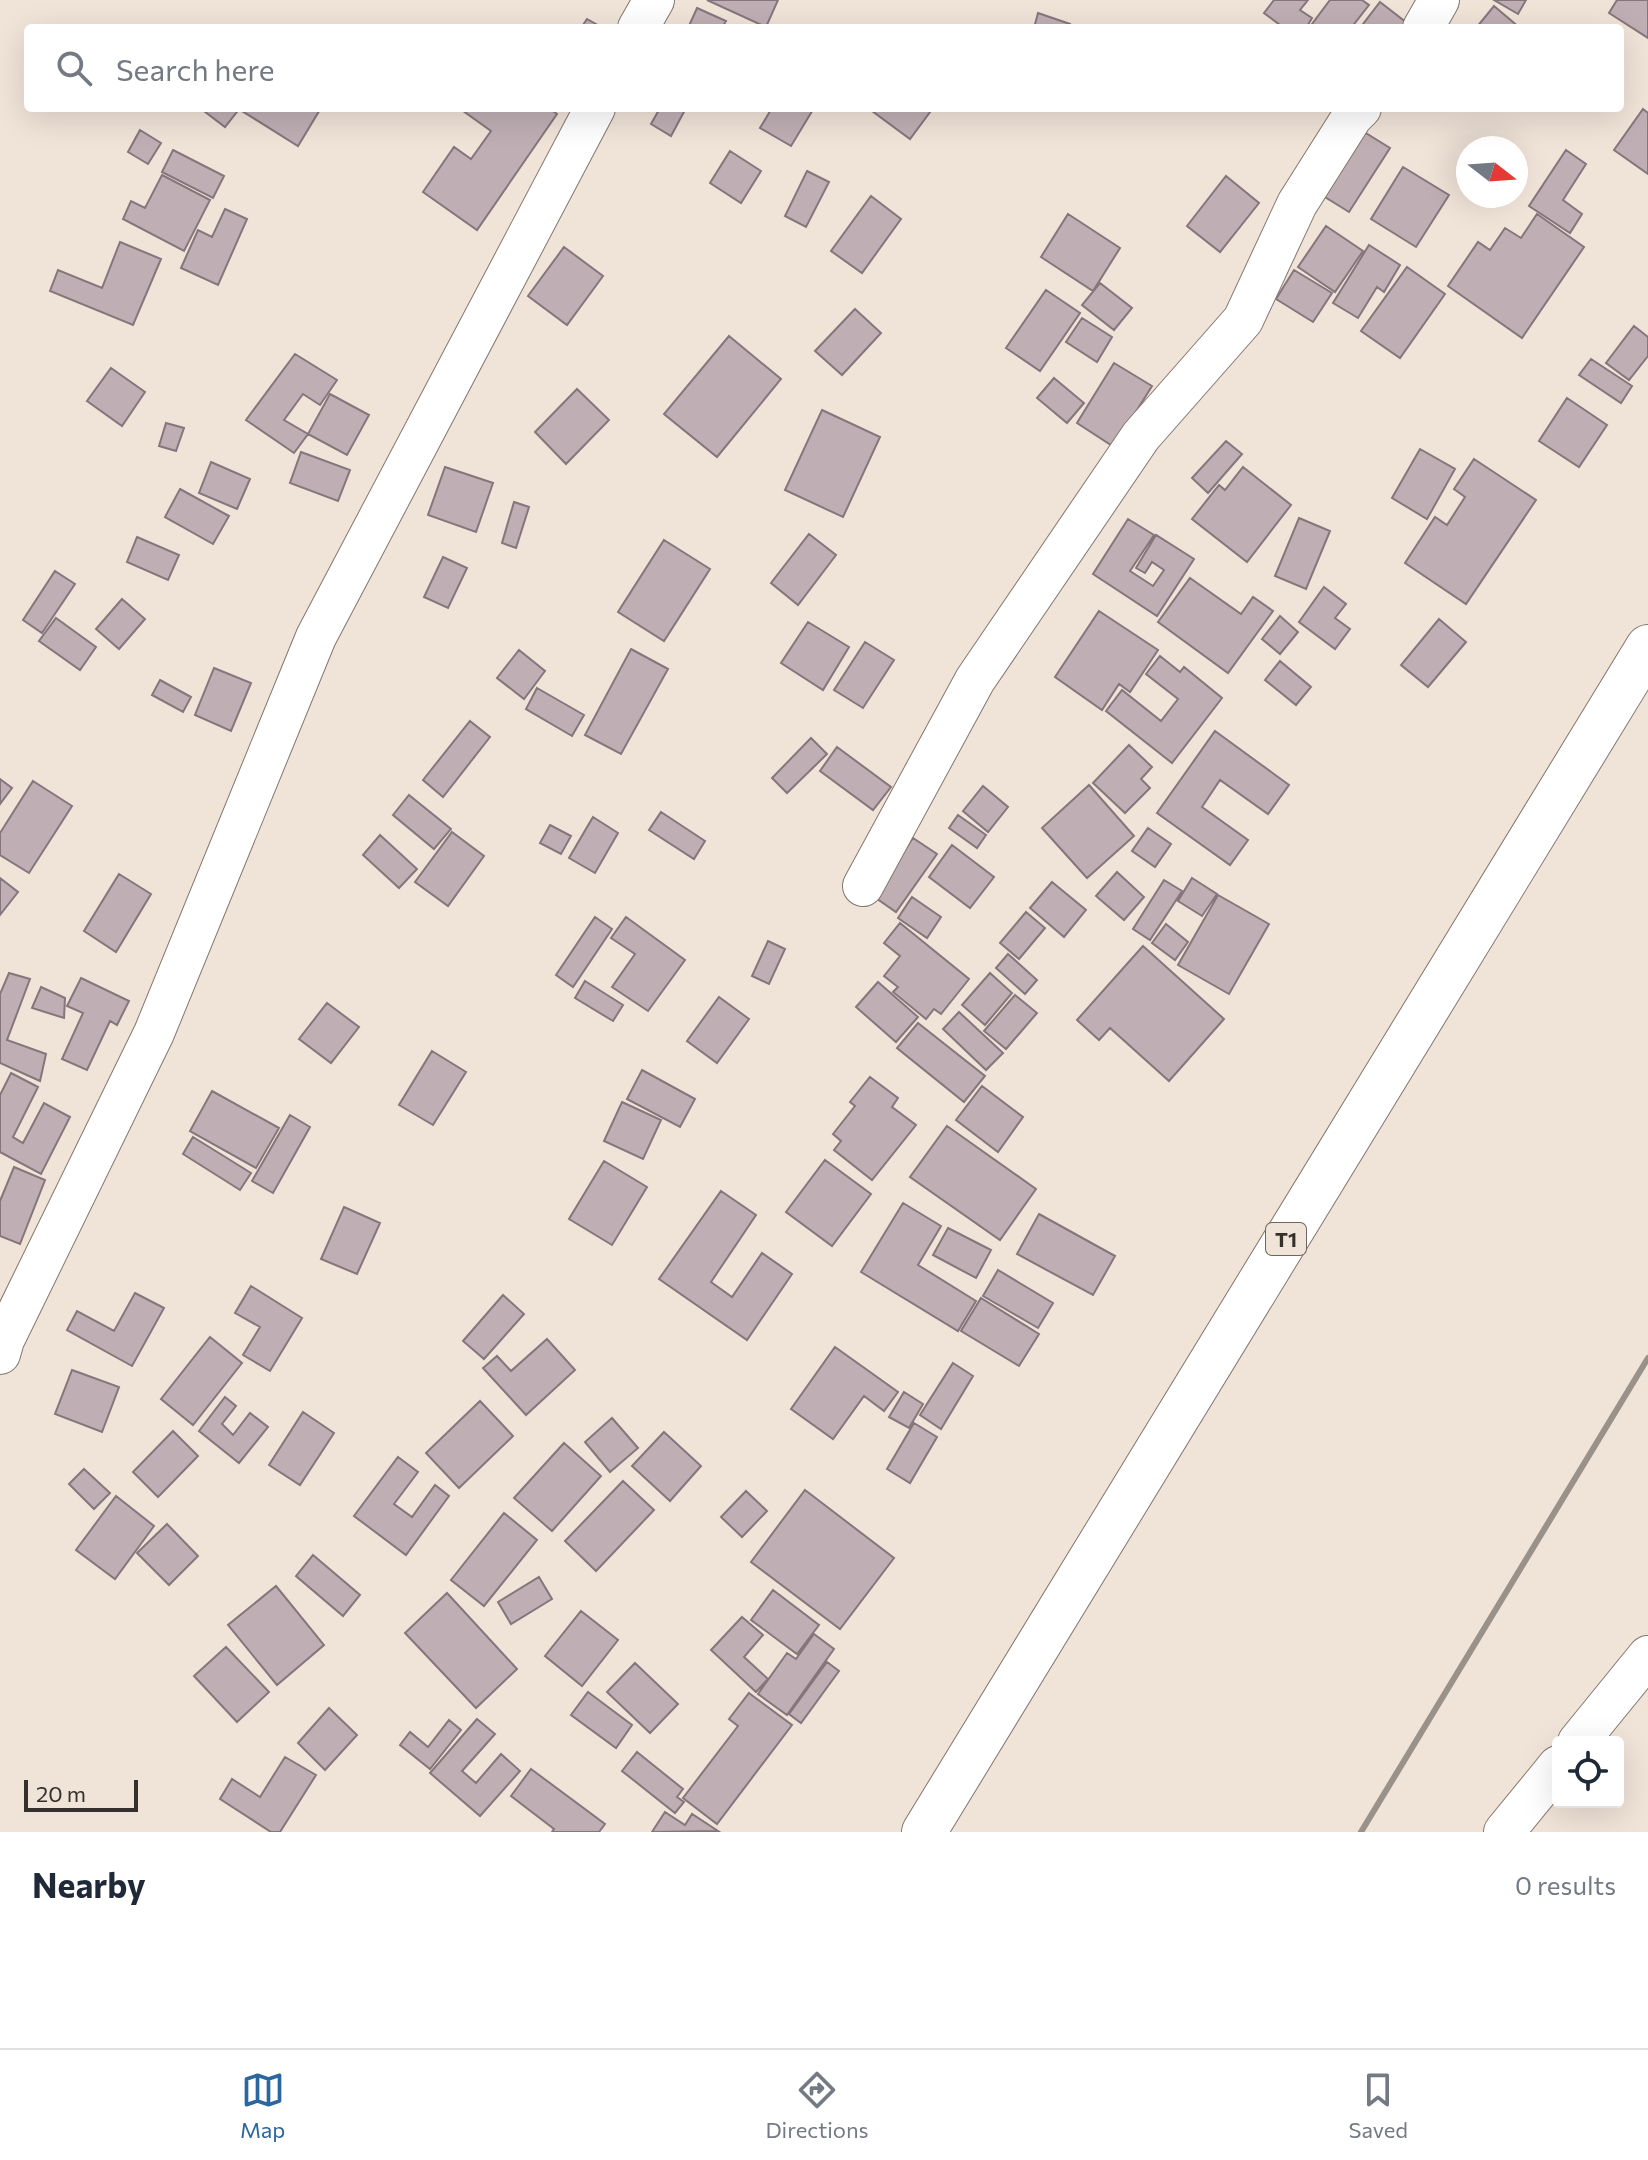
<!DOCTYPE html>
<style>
:root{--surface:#fff;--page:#f2f2f3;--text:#1f2937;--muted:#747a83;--line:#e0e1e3;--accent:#2b669e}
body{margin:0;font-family:Commissioner,sans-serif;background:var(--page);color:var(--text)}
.controls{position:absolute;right:24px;bottom:24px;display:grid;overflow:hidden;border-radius:8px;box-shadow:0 8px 32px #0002}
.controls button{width:72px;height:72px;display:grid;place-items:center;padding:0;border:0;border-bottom:2px solid var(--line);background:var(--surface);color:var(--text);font:40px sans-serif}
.compass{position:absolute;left:1456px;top:136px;width:72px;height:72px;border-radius:50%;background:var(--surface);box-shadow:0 8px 32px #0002;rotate:107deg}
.scale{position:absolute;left:24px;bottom:20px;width:114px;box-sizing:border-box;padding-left:8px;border:4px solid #35302c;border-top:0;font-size:22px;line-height:28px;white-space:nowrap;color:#35302c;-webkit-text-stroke:6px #f0e3d8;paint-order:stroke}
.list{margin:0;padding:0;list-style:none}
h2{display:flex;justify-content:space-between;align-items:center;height:104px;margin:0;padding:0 32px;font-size:34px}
h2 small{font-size:26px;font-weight:400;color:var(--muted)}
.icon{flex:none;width:44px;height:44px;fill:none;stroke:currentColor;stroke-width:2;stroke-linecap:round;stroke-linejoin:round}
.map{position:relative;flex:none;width:1648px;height:1832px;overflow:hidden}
.search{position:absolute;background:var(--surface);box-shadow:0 8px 32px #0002;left:24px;right:24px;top:24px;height:88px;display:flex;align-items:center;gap:20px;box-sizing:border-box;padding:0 28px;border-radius:8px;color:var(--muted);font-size:30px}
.sheet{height:216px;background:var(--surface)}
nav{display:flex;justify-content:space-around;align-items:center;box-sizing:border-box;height:112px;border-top:2px solid var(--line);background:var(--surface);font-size:22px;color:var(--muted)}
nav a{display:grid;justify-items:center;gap:4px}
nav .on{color:var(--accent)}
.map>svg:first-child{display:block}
</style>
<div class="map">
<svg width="1648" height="1832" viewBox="0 0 1648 1832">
<rect width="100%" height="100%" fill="#f0e3d8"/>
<path fill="#bfafb5" stroke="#85767c" stroke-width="2" d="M707 0H778L766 27Z
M1274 0H1308L1300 10 1312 18 1306 28H1284L1264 13Z
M1330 0H1362L1369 5 1351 28H1309Z
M1494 0H1526L1518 14Z
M1617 0H1648V38L1609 13Z
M1380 2 1407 23 1403 28H1360Z
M1494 6 1520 28H1476Z
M697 8 726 21 722 28H688Z
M1038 13 1070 24 1069 28H1034Z
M587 19 603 28H581Z
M200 108H240L225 127Z
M243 108H321L298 146 242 111Z
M459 108H549L557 114 477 230 423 192 454 147 471 159 491 131Z
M660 108H686L671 136 651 124Z
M772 108H814L791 146 760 128Z
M868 108H933L910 139Z
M1643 109 1648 113V174L1614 150Z
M140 130 161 143 148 164 128 152Z
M1361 130 1390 148 1349 212 1320 194Z
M173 150 224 176 213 198 162 172Z
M1566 150 1586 164 1563 200 1582 214 1570 233 1529 206Z
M730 151 761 171 741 203 710 183Z
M1403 167 1449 195 1416 247 1371 219Z
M807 171 829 182 806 227 785 216Z
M162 175 210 200 184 251 123 219 131 201 145 208Z
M1226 176 1259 203 1220 252 1187 226Z
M871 196 901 219 862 273 831 251Z
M225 209 247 219 218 285 181 268 198 230 212 237Z
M1068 214 1120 248 1093 291 1041 257Z
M1537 214 1584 247 1522 338 1448 286 1478 242 1490 250 1505 228 1521 238Z
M1326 226 1363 251 1335 292 1298 267Z
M120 242 161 259 133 325 50 291 58 270 102 288Z
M1369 245 1400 265 1384 292 1377 287 1358 318 1333 303Z
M564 247 603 276 567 325 528 296Z
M1407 267 1445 294 1400 358 1361 331Z
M1294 270 1332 293 1313 322 1276 299Z
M1100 283 1132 308 1114 330 1082 305Z
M1046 290 1080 313 1040 371 1006 348Z
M855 309 881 333 842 375 815 351Z
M1082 318 1112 337 1097 362 1066 342Z
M1634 326 1648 337V356L1629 380 1606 363Z
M729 336 781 379 717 457 664 414Z
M295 354 337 380 320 405 303 394 284 420 308 434 294 453 246 420Z
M1591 359 1632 386 1621 403 1579 375Z
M1114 363 1152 386 1114 447 1077 423Z
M111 368 145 392 122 426 87 401Z
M1054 378 1084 403 1067 423 1037 398Z
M577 389 609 420 566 464 535 432Z
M330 394 369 415 347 455 308 434Z
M1567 398 1607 425 1579 467 1539 441Z
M822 410 880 437 843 517 785 490Z
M166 423 184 428 176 451 159 446Z
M1226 441 1242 454 1208 493 1192 478Z
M1420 449 1455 469 1427 519 1392 498Z
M301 452 350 470 338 501 290 483Z
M1474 459 1536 500 1466 604 1405 563 1435 517 1447 525 1465 497 1454 489Z
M211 462 250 479 237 509 199 493Z
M445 467 493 483 476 532 428 515Z
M1243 467 1291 505 1247 562 1192 519 1219 485 1225 490Z
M180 489 229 516 213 544 165 517Z
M514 502 529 507 516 548 502 543Z
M1299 518 1330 531 1306 589 1275 576Z
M1128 519 1154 535 1130 571 1153 586 1164 570 1152 562 1145 573 1136 568 1156 535 1194 559 1157 616 1093 574Z
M809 534 836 555 798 605 771 583Z
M137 537 179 555 168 580 127 562Z
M664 540 710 569 664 641 618 612Z
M443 557 467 568 448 608 424 597Z
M55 571 75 584 42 633 23 620Z
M1190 578 1241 614 1253 597 1273 611 1228 673 1158 622Z
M1324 587 1346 604 1335 618 1350 629 1335 649 1299 622Z
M122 599 145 619 119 649 96 629Z
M1099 611 1158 650 1130 692 1119 684 1102 710 1055 677Z
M1280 616 1298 632 1280 654 1262 639Z
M56 618 96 647 80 670 39 641Z
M1439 619 1466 642 1428 687 1401 665Z
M808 622 849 647 823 690 781 663Z
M865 642 894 660 863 708 834 690Z
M631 649 668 669 621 754 585 735Z
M519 650 545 671 524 699 497 678Z
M1160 656 1180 672 1184 667 1222 698 1172 763 1106 711 1122 690 1161 721 1178 699 1146 674Z
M1280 661 1311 687 1296 705 1265 680Z
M214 668 251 683 231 731 195 715Z
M160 680 191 697 183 712 152 695Z
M537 688 584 715 572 736 526 709Z
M470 721 490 737 443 797 423 780Z
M1215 731 1289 785 1268 814 1220 780 1202 807 1248 840 1230 865 1157 813Z
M811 738 827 754 787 793 772 778Z
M1129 745 1152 767 1141 779 1150 788 1125 813 1093 783Z
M837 747 891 787 873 810 820 771Z
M0 779 12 788 0 804Z
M33 781 72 806 29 873 0 855V833Z
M1089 785 1134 836 1087 878 1042 828Z
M983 786 1008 807 988 832 963 811Z
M409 795 451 829 434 849 393 815Z
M661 812 705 841 694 859 649 830Z
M958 815 986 835 977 848 949 828Z
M593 817 618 833 595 873 569 858Z
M550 825 571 836 561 854 540 843Z
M1148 828 1171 844 1155 867 1132 851Z
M452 832 484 856 448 906 415 882Z
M380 835 417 869 399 888 363 855Z
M913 838 937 854 896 912 873 896Z
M952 845 994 877 970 908 929 877Z
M1117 872 1144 897 1124 920 1096 896Z
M119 874 151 894 116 952 84 931Z
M0 878 18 892 0 915Z
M1192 878 1217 894 1202 916 1178 901Z
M1164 880 1182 891 1150 940 1133 929Z
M1052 882 1086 910 1064 937 1030 908Z
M1218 895 1269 924 1229 994 1178 965Z
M912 897 941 917 927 938 898 918Z
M1026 912 1045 928 1019 959 1000 943Z
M595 917 612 929 573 987 556 975Z
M626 917 685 960 648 1011 612 987 635 954 611 938Z
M900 923 969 979 941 1014 934 1009 926 1019 893 992 898 987 884 976 900 956 884 943Z
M1166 924 1188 942 1175 960 1152 943Z
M768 941 785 949 769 984 752 976Z
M1143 946 1224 1019 1169 1081 1110 1028 1099 1040 1077 1020Z
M1008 954 1037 980 1025 994 996 968Z
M9 973 30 979 7 1040 46 1054 40 1081 0 1063V994Z
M990 973 1012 993 985 1025 962 1005Z
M81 978 129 1001 117 1025 110 1021 87 1070 62 1059 83 1013 67 1006Z
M585 981 623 1005 613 1021 575 998Z
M878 982 918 1017 896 1042 856 1007Z
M41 987 65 998 64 1018 32 1008Z
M1015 995 1037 1013 1006 1049 984 1031Z
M719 997 749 1019 717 1063 687 1041Z
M327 1003 359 1027 331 1063 299 1039Z
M959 1012 1003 1053 986 1070 943 1029Z
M918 1023 985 1076 964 1102 897 1048Z
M432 1051 466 1072 433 1125 399 1105Z
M642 1070 695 1099 680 1127 627 1099Z
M11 1073 38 1087 13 1137 23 1143 44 1103 70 1117 41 1174 0 1152V1095Z
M870 1077 898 1098 892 1107 916 1125 872 1180 834 1150 841 1141 833 1134 855 1106 850 1102Z
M982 1086 1023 1117 998 1152 956 1120Z
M212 1091 279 1128 256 1168 190 1131Z
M622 1102 661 1120 643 1159 604 1141Z
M290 1115 310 1127 273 1193 252 1181Z
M947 1126 1036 1189 1000 1240 910 1177Z
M193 1137 251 1173 240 1190 183 1154Z
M825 1160 871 1194 832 1246 786 1212Z
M604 1161 647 1187 612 1245 569 1219Z
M14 1167 45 1180 20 1244 0 1236V1201Z
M721 1191 756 1215 711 1282 732 1297 762 1253 792 1274 747 1340 659 1279Z
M903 1203 941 1226 918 1265 976 1301 958 1331 861 1272Z
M344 1207 380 1223 357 1274 321 1259Z
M1039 1214 1115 1256 1093 1295 1017 1254Z
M948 1228 991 1250 976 1278 933 1255Z
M998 1270 1053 1303 1038 1328 983 1296Z
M251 1286 302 1318 270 1371 243 1355 260 1327 235 1313Z
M135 1293 164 1308 132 1366 67 1330 77 1311 114 1331Z
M503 1295 524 1314 484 1359 463 1341Z
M981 1298 1039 1334 1019 1366 961 1331Z
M210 1337 242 1363 193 1425 161 1399Z
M547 1339 575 1370 526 1415 483 1368 497 1356 511 1371Z
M835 1347 898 1392 884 1411 864 1396 833 1439 791 1409Z
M953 1363 973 1376 941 1429 920 1415Z
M72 1370 119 1387 102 1432 55 1414Z
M904 1392 923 1404 909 1428 889 1417Z
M225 1397 236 1406 222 1424 233 1435 250 1413 268 1427 239 1463 199 1431Z
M480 1401 513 1436 459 1488 426 1453Z
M303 1412 334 1433 300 1485 269 1465Z
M612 1418 638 1448 610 1472 585 1442Z
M914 1423 937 1437 910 1483 887 1469Z
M173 1431 198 1456 158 1497 133 1472Z
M664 1432 701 1466 670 1501 632 1466Z
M564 1443 601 1476 552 1531 514 1498Z
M398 1457 418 1472 394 1504 412 1517 435 1485 449 1496 406 1555 354 1516Z
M84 1469 110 1493 94 1509 69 1484Z
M623 1481 654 1510 596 1571 565 1541Z
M805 1490 894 1558 840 1629 751 1562Z
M746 1491 767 1511 742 1537 721 1517Z
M116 1496 154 1526 115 1579 76 1550Z
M504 1513 537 1540 484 1606 451 1580Z
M167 1524 198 1556 169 1585 137 1553Z
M313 1555 360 1595 343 1616 296 1576Z
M539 1577 552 1599 511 1624 498 1602Z
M276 1586 324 1645 277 1685 228 1625Z
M773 1590 819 1625 797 1654 751 1620Z
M447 1593 517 1669 476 1708 405 1633Z
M581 1611 618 1640 582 1686 545 1656Z
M742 1617 763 1635 744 1657 768 1679 756 1692 711 1650Z
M814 1634 834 1649 787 1715 758 1694 787 1653 796 1659Z
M226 1647 269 1692 237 1722 194 1676Z
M827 1662 839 1671 801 1723 789 1714Z
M635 1663 678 1704 650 1733 607 1692Z
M588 1692 632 1725 616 1748 571 1715Z
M749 1693 792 1725 717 1824 683 1798 738 1726 729 1719Z
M329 1708 357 1735 325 1770 298 1743Z
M477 1719 495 1734 462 1771 476 1783 501 1754 520 1771 480 1816 430 1773Z
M449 1720 461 1730 430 1769 400 1745 410 1732 428 1747Z
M637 1752 683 1789 677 1797 684 1802 675 1813 622 1771Z
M285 1757 316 1775 280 1832H271L220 1799 232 1779 260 1797Z
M531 1769 605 1824 599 1832H552L554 1829 511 1796Z
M665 1812 685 1825 692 1814 718 1831 652 1832Z"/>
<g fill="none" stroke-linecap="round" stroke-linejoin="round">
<g stroke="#83776d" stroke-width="42">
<path id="minor" d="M638 28 654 0
M1423 28 1439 0
M863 886 975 680 1141 436 1243 320 1297 204 1352 117 1361 108
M0 1354 4 1340 154 1033 316 637 595 108
M1578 1742 1648 1656
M1504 1832 1558 1766"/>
</g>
<g stroke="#83776d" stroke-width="46">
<path id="trunk" d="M924 1832 1648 647"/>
</g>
<use href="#minor" stroke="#fff" stroke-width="40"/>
<use href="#trunk" stroke="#fff" stroke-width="44"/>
<path stroke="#9a9189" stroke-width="6" d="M1361 1832 1648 1358"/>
</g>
<g text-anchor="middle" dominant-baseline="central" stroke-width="6" stroke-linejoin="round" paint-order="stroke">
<rect fill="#f0e3d8" stroke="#6d6660" stroke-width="2" x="1266" y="1223" width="40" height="32" rx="6"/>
<g font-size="20" font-weight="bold" fill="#35302c">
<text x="1286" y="1239">T1</text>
</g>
</g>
</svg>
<div class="controls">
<button><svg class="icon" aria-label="locate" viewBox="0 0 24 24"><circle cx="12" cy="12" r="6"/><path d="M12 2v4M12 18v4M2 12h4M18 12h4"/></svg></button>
</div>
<svg class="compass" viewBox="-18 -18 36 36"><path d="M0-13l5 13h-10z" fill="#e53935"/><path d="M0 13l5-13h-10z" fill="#747a83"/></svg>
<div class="scale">20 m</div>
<div class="search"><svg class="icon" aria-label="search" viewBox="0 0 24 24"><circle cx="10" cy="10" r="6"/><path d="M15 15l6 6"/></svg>Search here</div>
</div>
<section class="sheet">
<h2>Nearby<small>0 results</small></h2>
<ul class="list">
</ul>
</section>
<nav>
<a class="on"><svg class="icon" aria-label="map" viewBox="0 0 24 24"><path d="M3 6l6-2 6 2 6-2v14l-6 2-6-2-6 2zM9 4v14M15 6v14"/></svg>Map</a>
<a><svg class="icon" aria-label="directions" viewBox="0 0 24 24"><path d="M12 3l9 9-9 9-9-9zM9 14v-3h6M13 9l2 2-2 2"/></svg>Directions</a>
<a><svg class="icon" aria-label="saved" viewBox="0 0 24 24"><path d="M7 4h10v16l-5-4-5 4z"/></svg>Saved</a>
</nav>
